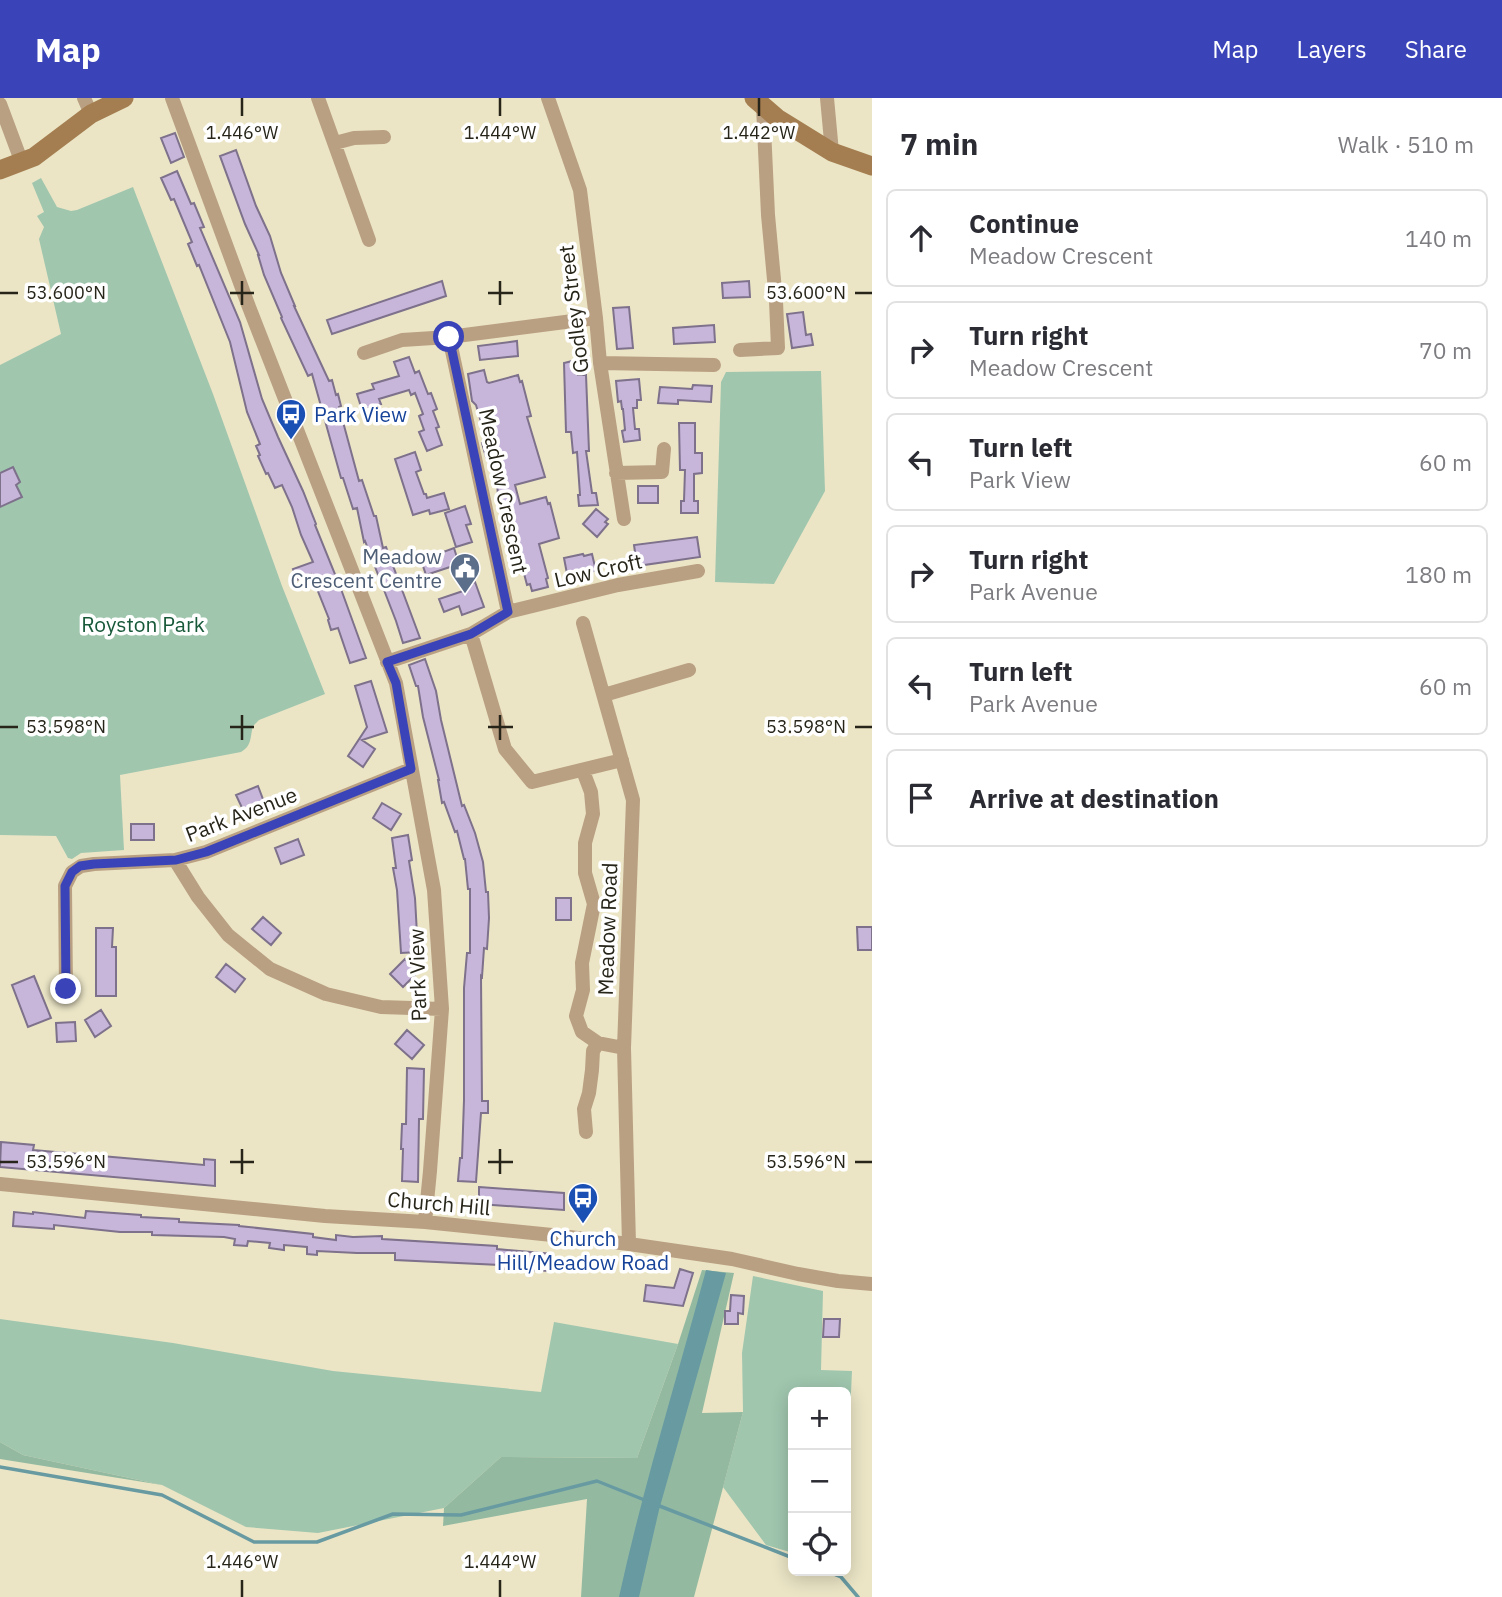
<!DOCTYPE html>
<meta charset="utf-8">
<style>
:root{--surface:#fff;--page:#f2f2f3;--text:#2b2b33;--muted:#7c7c81;--line:#e1e1e2;--accent:#3a44b8}
body{margin:0;font-family:"IBM Plex Sans",sans-serif;background:var(--page);color:var(--text)}
.controls{position:absolute;right:21px;bottom:21px;display:grid;overflow:hidden;border-radius:10px;box-shadow:0 4px 18px #0003}
.controls button{width:63px;height:63px;display:grid;place-items:center;padding:0;border:0;border-bottom:2px solid var(--line);background:var(--surface);color:var(--text);font:35px sans-serif}
.stop{position:absolute;width:21px;height:21px;margin:-16px;border:5px solid #3a44b8;border-radius:50%;background:#fff}
.stop.end{background:#3a44b8;border-color:#fff;box-shadow:0 2px 7px #0008}
.list{margin:0;padding:0;list-style:none}
h2{display:flex;justify-content:space-between;align-items:center;height:91px;margin:0;padding:0 28px;font-size:30px}
h2 small{font-size:23px;font-weight:400;color:var(--muted)}
.list li{display:grid;grid-template-columns:46px 1fr auto;gap:21px;align-items:center;box-sizing:border-box;height:98px;margin:0 14px 14px;padding:0 14px;border:2px solid var(--line);border-radius:10px}
.list b{display:block;font-size:26px;white-space:nowrap}
.list p{margin:0;font-size:23px;white-space:nowrap;color:var(--muted)}
.list em{font-size:23px;font-style:normal;color:var(--muted)}
.icon{flex:none;width:38px;height:38px;fill:none;stroke:currentColor;stroke-width:2;stroke-linecap:round;stroke-linejoin:round}
.map{position:relative;flex:none;width:872px;height:1499px;overflow:hidden}
header{display:flex;align-items:center;gap:42px;box-sizing:border-box;height:98px;padding:0 35px;background:var(--accent);color:#fff}
header strong{font-size:33px}
nav{display:flex;gap:38px;margin-inline-start:auto;font-size:24px}
main{display:flex}
aside{flex:1;background:var(--surface)}
.map>svg:first-child{display:block}
</style>
<header>
<strong>Map</strong>
<nav><a>Map</a><a>Layers</a><a>Share</a></nav>
</header>
<main>
<div class="map">
<svg width="872" height="1499" viewBox="0 0 872 1499">
<rect width="100%" height="100%" fill="#ebe5c6"/>
<path fill="#a0c6ae" d="M41 80 57 109 71 113 77 112 133 89 213 296 282 488 325 596 259 622 253 628C250 639 252 648 241 654L120 677 124 752 81 755 72 761 68 760 56 738 0 737V267L61 236 39 141 44 129 37 118 44 114 32 85Z
M821 273 825 393 774 486 715 484 721 284 726 274Z
M753 1178 823 1193 821 1272 852 1273 846 1404V1294H793V1455L766 1447 723 1389 743 1314 742 1255Z
M0 1221 173 1245 333 1273 541 1294 554 1224 678 1246 637 1360 501 1359 444 1410 318 1435 246 1429 162 1387 23 1357 0 1344Z"/>
<path fill="#93baa1" d="M702 1172 734 1175 702 1315 743 1314 694 1499H581L587 1401 443 1428 444 1410 501 1359 637 1360 678 1246Z
M0 1344 23 1357 162 1387 0 1361Z"/>
<path fill="#689aa2" d="M706 1172 726 1175 659 1412 639 1499H619C643 1389 677 1281 706 1172Z"/>
<g fill="none" stroke-linecap="round" stroke-linejoin="round">
<path stroke="#689aa2" stroke-width="3.5" d="M0 1369 162 1397 254 1444H317L393 1416 461 1417 597 1383 647 1403
M657 1407 793 1460
M826 1473 841 1479 858 1499"/>
</g>
<path fill="#c7b5da" stroke="#7d718b" stroke-width="2" d="M175 35 184 59 171 65 161 40Z
M236 52 256 108 270 138 281 175 295 208H294L329 283 332 282 336 297 338 296 341 308 339 309 359 383 362 382 374 418H376L383 450 386 449 420 540 403 545 396 523 365 443 364 444 357 410 353 411 343 380H341L312 276 308 278 281 220 282 219 264 177 258 157H259L245 126 220 58Z
M177 73 191 106 194 105 204 129 200 130 240 224 262 301 278 339 303 393 316 426 315 427 341 491 366 560 350 565 338 530 331 532 328 522 329 521 311 476 297 482 293 471 313 464 301 437 292 409 282 387 275 390 268 375 266 376 258 358 260 357 256 348 260 346 247 314 230 244 199 167 197 168 188 146 192 144 174 101 171 102 161 80Z
M442 183 446 198 332 236 327 222Z
M749 183 750 199 723 200 722 185Z
M629 209 633 250 617 251 613 210Z
M803 214 806 237 811 236 813 247 792 250 787 216Z
M714 227 715 244 674 246 673 230Z
M517 243 518 258 480 262 478 248Z
M409 259 415 275 419 273 428 296 431 295 437 311 433 313 439 329 436 330 442 347 427 353 419 334 424 332 419 318 423 316 415 295 411 297 409 292 379 301 381 306 362 312 357 296 374 291 372 286 399 278 394 264Z
M576 262 578 277H586L589 353H586L592 395H596L598 407 579 408 578 397H580L577 354 573 355 571 334H566L564 265Z
M484 272 487 284 489 285 518 277 520 284 522 283 531 318 527 319 545 379 515 387 520 406 546 399 548 406 550 405 559 440 539 446 548 480 546 481 548 489 532 493 530 486 527 487 520 460 518 461 509 425H506L504 417H503L502 412 500 413 496 399 498 398 497 385 491 363H489L488 358 486 359 482 345 484 344 483 331 476 307 472 303 468 276Z
M639 281 641 302H637V310H633L635 331H639L640 342 624 344 622 333 625 332 623 311H622L621 303 618 304 616 283Z
M693 287 712 288 711 304 678 302V306L658 305 660 289 692 291Z
M679 325H695V355H702V375L694 376V403H698V415H681V403H684L685 372H680Z
M415 354 421 372 416 374 424 396H426L427 400 444 395 449 411 430 416 429 412 413 417 395 361Z
M13 369 20 384 16 387 22 399 0 409V375Z
M638 388H658V405H638Z
M465 408 471 426 466 427 472 444 456 449 445 415Z
M596 411 608 421 605 424 608 426 597 439 583 426Z
M697 439 700 459 637 468 634 447Z
M454 450 459 466 426 477 421 462Z
M583 456 584 458 592 456 596 473 588 474 589 477 568 481 564 460Z
M475 484 484 509 462 517 459 508 444 514 439 501 463 493 462 489Z
M425 561 436 593 441 622 462 708 464 707 475 735 483 764 486 794H488L489 820 487 851 484 850 482 879 481 878 482 1003H488V1015H481L476 1084 458 1083 460 1060H462L464 1002V890L467 855H470V791H468L465 761H464L457 733 455 734 444 704 442 705 438 682H439L423 619 418 588H416L409 567Z
M371 583 387 634 362 642 375 651 363 669 348 658 367 629 355 588Z
M258 688 264 704 243 712 236 697Z
M382 705 401 716 391 732 373 720Z
M131 726H154V742H131Z
M408 737 412 762 409 763 415 800 418 854 401 855 397 792 393 770H396L392 740Z
M298 741 304 757 281 766 275 750Z
M556 800H571V822H556Z
M263 819 281 835 271 847 252 831Z
M857 829H872V852H858Z
M96 830H113L112 849H116V898H96Z
M405 861 418 874 403 889 390 876Z
M226 866 245 881 235 894 216 879Z
M34 878 51 920 28 929 12 887Z
M101 912 111 928 95 939 85 922Z
M75 924 76 943 57 944 56 925Z
M407 932 424 947 412 961 395 946Z
M407 970 424 971 423 1021H419L418 1084 402 1083 403 1051H401L402 1026H406Z
M1 1044 34 1047 33 1052 204 1067V1061L215 1062V1088L0 1069Z
M479 1089 564 1095V1112L479 1106Z
M86 1113 141 1117V1119L179 1121V1124L239 1127V1128L313 1136V1139L336 1142V1137L353 1139 382 1138V1141L497 1148V1151L553 1156 550 1173 500 1171V1167L395 1162V1155H357L317 1153V1157L307 1156V1149L284 1147V1152L269 1150 270 1145 248 1143 247 1148 234 1147 235 1141 224 1139 152 1137V1134H120L54 1127V1131L13 1128 14 1114 33 1116V1114L85 1120Z
M680 1171 693 1175 683 1208 644 1203 646 1187 674 1190Z
M731 1197 744 1198 743 1216 738 1215V1226H725V1213H730Z
M824 1221H840L839 1239H823Z"/>
<g fill="none" stroke-linecap="round" stroke-linejoin="round">
<path stroke="#baa082" stroke-width="14" d="M84 0 91 16
M172 0 249 209 396 585 434 792 442 911 430 1073 425 1124
M318 0 369 142
M548 0 580 92 596 220 600 265 624 421
M827 0 832 54
M0 6 22 65
M335 45 354 40 384 39
M740 252 778 250 776 203 768 117 763 8
M364 255 402 242 449 239 596 220
M600 265 714 267
M616 375 662 374 664 351
M508 514 618 487 698 473
M583 525 633 702 624 950 629 1146
M471 536 505 651 532 684 622 662
M387 564 471 536 508 514 449 239
M604 597 689 572
M583 673 591 694 593 716 585 745V775L594 806 582 865 583 892 576 918 582 934 598 945 624 950
M175 762 198 799 228 837 270 871 326 896 381 909 442 911
M66 891 65 788 72 774 81 768 94 766 175 762 206 754 411 671
M586 1034 584 1011 589 995 592 972 593 953 598 945
M0 1086 325 1118 425 1124 552 1137 629 1146 732 1161 798 1176 838 1183 872 1186"/>
<path stroke="#a47e50" stroke-width="19" d="M754 0 777 20 832 54 872 68
M0 72 34 59 91 16 124 0"/>
</g>
<g fill="none" stroke-linecap="round" stroke-linejoin="round">
<path stroke="#3a44b8" stroke-width="9" d="M66 891 65 788 72 774 80 768 94 766 176 762 206 754 411 671 396 585 387 564 471 536 508 514 449 239"/>
</g>
<path fill="none" stroke="#272519" stroke-width="2.5" d="M242 0V18M500 0V18M759 0V18M242 183V207M500 183V207M0 195H18M230 195H254M488 195H513M855 195H872M242 617V642M500 617V642M0 629H18M230 629H254M488 629H513M855 629H872M242 1051V1076M500 1051V1076M0 1064H18M230 1064H254M488 1064H513M855 1064H872M242 1482V1499M500 1482V1499"/>
<defs>
<g id="bus-pin" transform="scale(1.575)"><path d="M0 17L-7.5 6A9.5 9.5 0 1 1 7.5 6Z" fill="#1a4fb4" stroke="#fff"/><path d="M-5-6H5V4H4V6H2V4H-2V6H-4V4H-5ZM-3.5-4V0h7V-4ZM-3.5 1.2v1.5H-2V1.2ZM2 1.2v1.5H3.5V1.2Z" fill="#fff"/></g>
<g id="civic-pin" transform="scale(1.575)"><path d="M0 17L-7.5 6A9.5 9.5 0 1 1 7.5 6Z" fill="#5c6f8a" stroke="#fff"/><path d="M-.6-6.5H3V-4.5H.6V-3L4-1V1h2V6H-6V1h2V-1L-.6-3ZM-1.2 2.5V6h2.4V2.5Z" fill="#fff"/></g>
</defs>
<g fill-rule="evenodd">
<use href="#bus-pin" x="291" y="316"/>
<use href="#civic-pin" x="465" y="470"/>
<use href="#bus-pin" x="583" y="1100"/>
</g>
<g text-anchor="middle" dominant-baseline="central" stroke-width="7" stroke-linejoin="round" paint-order="stroke">
<g font-size="21" fill="#272519" stroke="#fff">
<text transform="translate(573 211) rotate(-97)">Godley Street</text>
<text transform="translate(504 393) rotate(78)">Meadow Crescent</text>
<text transform="translate(598 472) rotate(-13)">Low Croft</text>
<text transform="translate(241 716) rotate(-21)">Park Avenue</text>
<text transform="translate(607 831) rotate(-88)">Meadow Road</text>
<text transform="translate(417 877) rotate(-92)">Park View</text>
<text transform="translate(439 1105) rotate(5)">Church Hill</text>
</g>
<g font-size="21" fill="#164399" stroke="#fff" text-anchor="start">
<text x="314" y="316">Park View</text>
<text x="583" y="1140" text-anchor="middle">Church<tspan x="583" dy="24">Hill/Meadow Road</tspan></text>
</g>
<g font-size="21" fill="#4e5e75" stroke="#fff" text-anchor="end">
<text x="442" y="458">Meadow<tspan x="442" dy="24">Crescent Centre</tspan></text>
</g>
<g font-size="21" fill="#185939" stroke="#fff">
<text x="143" y="526">Royston Park</text>
</g>
</g>
<g font-size="18" text-anchor="middle" fill="#272519" stroke="#fff" stroke-width="7" stroke-linejoin="round" paint-order="stroke">
<text x="242" y="41">1.446°W</text>
<text x="500" y="41">1.444°W</text>
<text x="759" y="41">1.442°W</text>
<text x="66" y="201">53.600°N</text>
<text x="806" y="201">53.600°N</text>
<text x="66" y="635">53.598°N</text>
<text x="806" y="635">53.598°N</text>
<text x="66" y="1070">53.596°N</text>
<text x="806" y="1070">53.596°N</text>
<text x="242" y="1470">1.446°W</text>
<text x="500" y="1470">1.444°W</text>
</g>
</svg>
<div class="controls">
<button>+</button>
<button>−</button>
<button><svg class="icon" aria-label="locate" viewBox="0 0 24 24"><circle cx="12" cy="12" r="6"/><path d="M12 2v4M12 18v4M2 12h4M18 12h4"/></svg></button>
</div>
<div class="stop" style="left:449px;top:239px"></div>
<div class="stop end" style="left:66px;top:891px"></div>
</div>
<aside>
<h2>7 min<small>Walk · 510 m</small></h2>
<ul class="list">
<li><svg class="icon" aria-label="ahead" viewBox="0 0 24 24"><path d="M12 20V5M6 11l6-6 6 6"/></svg><div><b>Continue</b><p>Meadow Crescent</p></div><em>140 m</em></li>
<li><svg class="icon" aria-label="right" viewBox="0 0 24 24"><path d="M7 20v-9h11M14 6l5 5-5 5"/></svg><div><b>Turn right</b><p>Meadow Crescent</p></div><em>70 m</em></li>
<li><svg class="icon" aria-label="left" viewBox="0 0 24 24"><path d="M17 20v-9H6M10 6l-5 5 5 5"/></svg><div><b>Turn left</b><p>Park View</p></div><em>60 m</em></li>
<li><svg class="icon" aria-label="right" viewBox="0 0 24 24"><path d="M7 20v-9h11M14 6l5 5-5 5"/></svg><div><b>Turn right</b><p>Park Avenue</p></div><em>180 m</em></li>
<li><svg class="icon" aria-label="left" viewBox="0 0 24 24"><path d="M17 20v-9H6M10 6l-5 5 5 5"/></svg><div><b>Turn left</b><p>Park Avenue</p></div><em>60 m</em></li>
<li><svg class="icon" aria-label="arrive" viewBox="0 0 24 24"><path d="M6 21V4h12l-3 4 3 4H6"/></svg><div><b>Arrive at destination</b></div></li>
</ul>
</aside>
</main>
